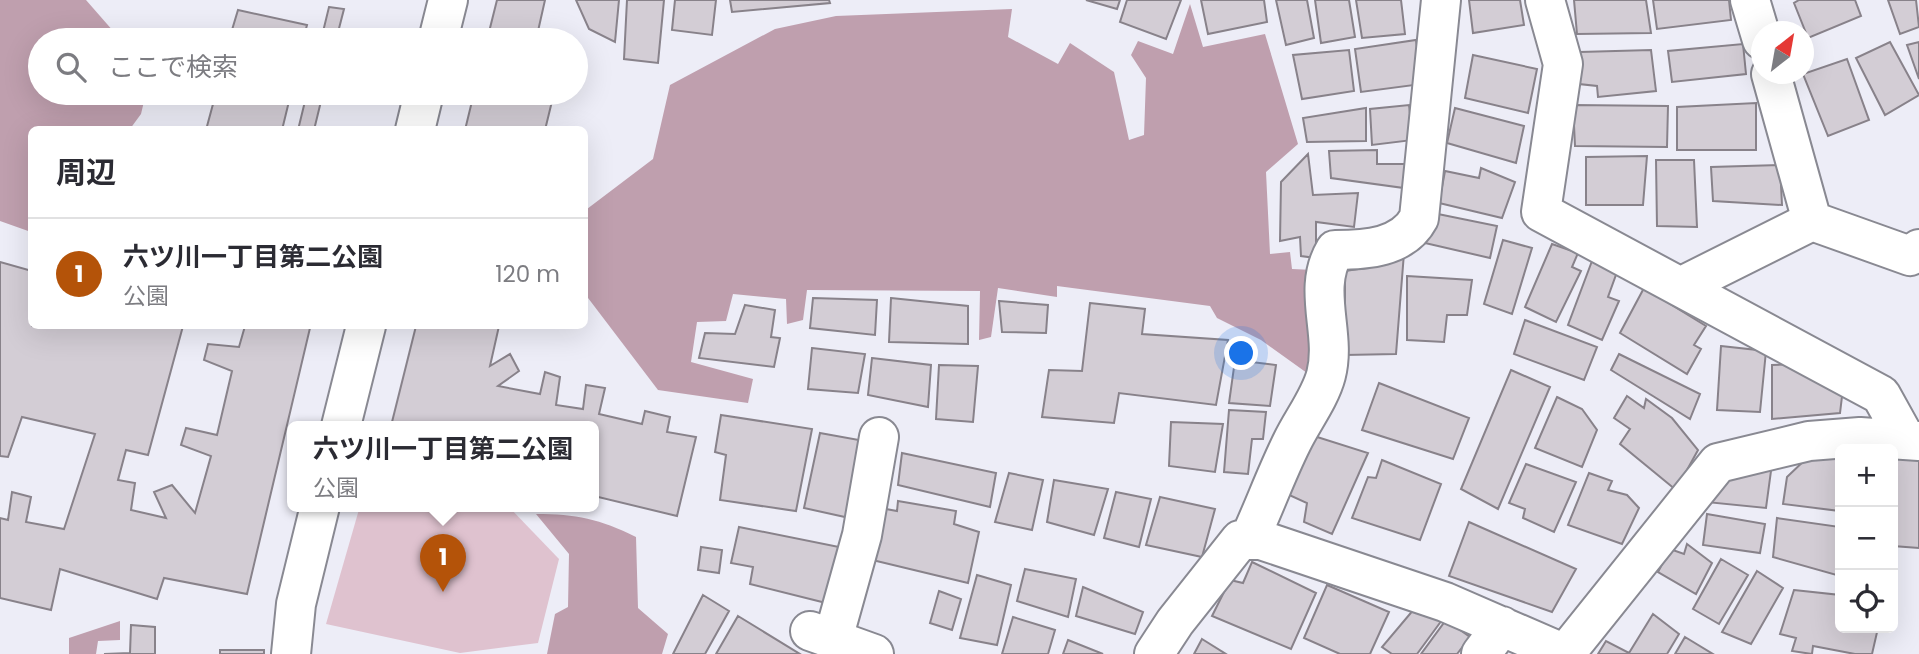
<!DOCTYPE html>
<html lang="ja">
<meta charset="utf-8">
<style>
:root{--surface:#fff;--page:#f7f7f7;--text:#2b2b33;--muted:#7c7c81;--line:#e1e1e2;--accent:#b45309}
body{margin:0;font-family:Poppins,"Noto Sans JP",sans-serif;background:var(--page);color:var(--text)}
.controls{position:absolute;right:21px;bottom:21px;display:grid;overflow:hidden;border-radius:10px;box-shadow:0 7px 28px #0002}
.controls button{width:63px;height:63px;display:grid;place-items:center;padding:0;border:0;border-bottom:2px solid var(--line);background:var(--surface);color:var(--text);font:35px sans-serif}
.compass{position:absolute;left:1751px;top:21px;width:63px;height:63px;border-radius:50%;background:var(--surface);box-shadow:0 7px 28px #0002;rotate:31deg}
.you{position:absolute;left:1242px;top:354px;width:24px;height:24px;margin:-18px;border:5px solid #fff;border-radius:50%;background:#1a73e8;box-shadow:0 0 0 10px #1a73e833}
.badge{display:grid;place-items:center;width:46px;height:46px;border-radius:50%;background:var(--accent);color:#fff;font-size:23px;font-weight:700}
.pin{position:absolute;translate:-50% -58px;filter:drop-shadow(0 2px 4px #0008)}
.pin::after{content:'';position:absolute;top:37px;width:24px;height:21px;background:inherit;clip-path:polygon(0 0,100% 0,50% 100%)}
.popup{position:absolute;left:287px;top:421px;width:312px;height:91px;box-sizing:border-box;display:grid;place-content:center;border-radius:10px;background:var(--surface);filter:drop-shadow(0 2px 5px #0005);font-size:23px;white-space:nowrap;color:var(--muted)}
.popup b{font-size:26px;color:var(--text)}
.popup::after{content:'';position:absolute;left:50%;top:100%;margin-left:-14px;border:14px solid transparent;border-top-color:var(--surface)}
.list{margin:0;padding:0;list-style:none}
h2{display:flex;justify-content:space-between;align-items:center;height:91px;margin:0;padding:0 28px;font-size:30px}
h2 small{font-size:23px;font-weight:400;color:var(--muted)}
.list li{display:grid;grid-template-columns:46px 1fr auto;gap:21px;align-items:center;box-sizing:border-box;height:112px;padding:0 28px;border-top:2px solid var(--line)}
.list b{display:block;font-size:26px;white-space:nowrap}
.list p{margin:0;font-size:23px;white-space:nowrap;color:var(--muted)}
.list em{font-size:23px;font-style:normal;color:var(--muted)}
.icon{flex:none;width:38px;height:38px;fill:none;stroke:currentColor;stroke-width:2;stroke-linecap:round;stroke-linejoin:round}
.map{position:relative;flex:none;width:1919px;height:654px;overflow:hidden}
.search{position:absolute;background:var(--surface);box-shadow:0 7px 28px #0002;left:28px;top:28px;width:560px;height:77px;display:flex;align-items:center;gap:18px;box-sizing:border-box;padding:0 24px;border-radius:38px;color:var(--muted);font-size:26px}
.panel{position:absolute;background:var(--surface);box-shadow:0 7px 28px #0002;left:28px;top:126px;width:560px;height:203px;border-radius:10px}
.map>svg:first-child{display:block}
</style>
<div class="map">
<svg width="1919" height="654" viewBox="0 0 1919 654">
<rect width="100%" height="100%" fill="#ededf7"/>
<path fill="#dfc2cf" d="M360 506H508L559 559 538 643 460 653 326 624Z"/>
<path fill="#bf9fae" d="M0 0H86L121 40H40V93H146L141 114 130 129 32 130 31 232 0 221Z
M1190 4 1203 47 1265 34 1298 144 1266 172 1270 254 1290 252 1292 269 1314 270 1307 373 1261 340 1217 318 1210 306 1057 286V297L998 288 991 337 979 340 980 291 807 290 803 320 787 324 786 299 733 294 726 321 697 322 691 362 753 379 748 403 658 390 585 294 587 209 653 159 670 85 775 29 836 16 1012 9 1008 37 1058 64 1070 43 1114 72 1129 140 1144 135 1146 78 1131 55 1138 41 1173 54Z
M536 514C576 514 600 519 636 537L638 608 668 634 662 654H547L555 614 568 607 569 554Z
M120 621V640L98 641 96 654H69V638Z"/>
<path fill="#d3cdd5" stroke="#88828a" stroke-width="2" d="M497 0H545L536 40H487Z
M576 0H619L615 42 589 29Z
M627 0H664L658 63 624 59Z
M675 0H716L712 35 672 30Z
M730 0H829L830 3 732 12Z
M1086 0H1120L1117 9Z
M1127 0H1181L1166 39 1120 22Z
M1201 0H1264L1267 22 1208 34Z
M1276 0H1307L1314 38 1286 45Z
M1315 0H1349L1355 37 1321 43Z
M1356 0H1401L1405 34 1362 38Z
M1469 0H1520L1524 25 1473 33Z
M1574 0H1646L1651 33 1577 34Z
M1653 0H1729L1731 20 1657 29Z
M1799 0H1855L1861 16 1808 38 1794 3Z
M1888 0H1916L1919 27 1900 34Z
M329 7 344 9 336 40H321Z
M238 10 307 25 303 40H229Z
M1416 40 1422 84 1361 92 1355 49Z
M1890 42 1919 95 1885 115 1856 58Z
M1919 42V79L1907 45Z
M1743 44 1746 74 1672 82 1668 51Z
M1349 50 1354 91 1302 99 1293 55Z
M1651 50 1656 91 1598 97 1597 86 1579 84 1580 52Z
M1473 55 1537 69 1528 113 1465 98Z
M1847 59 1869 120 1828 136 1803 74Z
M216 93H291L282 130H206Z
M307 93H323L314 130H298Z
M474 93H554L545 130H465Z
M1756 103V150H1677V107Z
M1409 105 1413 140 1372 145 1370 109Z
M1573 105 1668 106 1667 147 1575 146Z
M1366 108V141L1307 142 1303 118Z
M1455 108 1524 126 1516 163 1447 143Z
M1377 150V164H1406L1404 188 1331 178 1329 151Z
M1308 154 1313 195 1358 193 1354 227 1316 222V258L1301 256 1300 237 1280 241 1281 182Z
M1647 156 1643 205H1586V157Z
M1656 160H1694L1697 227 1657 226Z
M1780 165 1782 205 1713 201 1711 167Z
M1481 168 1515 182 1502 218 1439 203 1445 171 1479 178Z
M1433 213 1497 226 1490 258 1425 243Z
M1503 240 1532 248 1512 314 1484 304Z
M1552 244 1578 253 1572 267 1581 271 1556 322 1525 307Z
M1404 253 1396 354 1345 355V271L1366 268V254Z
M1592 261 1617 272 1608 297 1619 301 1602 340 1568 325Z
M0 262 32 271V326H183L148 455 126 450 118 480 135 483 131 510 166 518 154 492 172 485 195 513 211 456 181 445 186 428 217 435 232 371 204 360 208 344 239 347 245 326 310 328 247 594 164 578 157 599 60 569 51 610 0 598V518L8 520 12 492 31 497 26 522 64 529 95 434 22 417 8 457 0 456Z
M1407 276 1472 280 1467 315H1447L1444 342 1407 340Z
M1644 288 1706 326 1694 345 1701 349 1687 374 1620 333Z
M813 298 877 300 875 335 810 328Z
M891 298 968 306V344L889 342Z
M999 301 1048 305 1046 333 1002 332Z
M1090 303 1145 309 1142 334 1228 340 1216 405 1119 393 1114 423 1042 417 1049 370 1082 371Z
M745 305 775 310 771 337 780 338 774 367 699 358 705 333 735 334Z
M1525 320 1597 347 1584 380 1514 354Z
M416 326H499L490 366 510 354 519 371 498 386 540 394 545 372 560 377 556 405 583 409 586 385 605 388 599 414 642 424 645 411 670 417 667 432 696 437 677 516 594 496V426H391Z
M1721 346 1766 351 1760 412 1717 410Z
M812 348 865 354 858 393 808 389Z
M1619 354 1700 394 1690 419 1611 370Z
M872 358 931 365 928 407 868 395Z
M1235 360 1276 365 1270 406 1229 403Z
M1794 364 1843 388 1840 413 1772 419V365Z
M939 365 978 366 973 422 936 419Z
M1511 370 1550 387 1498 509 1461 489Z
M1379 383 1469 418 1453 459 1362 430Z
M1627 396 1644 408 1646 399 1672 418 1698 450 1676 490 1620 444 1630 429 1614 418Z
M1557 397 1582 409 1597 430 1582 467 1535 448Z
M1229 410 1266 412 1263 439H1252L1248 474 1224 472Z
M721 415 812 429 796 511 720 500 726 455 715 452Z
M1171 422 1223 424 1215 472 1169 466Z
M820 433 870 442 854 519 804 508Z
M1314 436 1368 453 1332 534 1304 522 1307 503 1287 494Z
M902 453 996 473 990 507 898 485Z
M1893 454 1919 459V548L1893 546Z
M1808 457 1840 458V511L1783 504 1787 477Z
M1382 460 1441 484 1420 540 1352 518 1368 477 1376 478Z
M1526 464 1576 482 1554 532 1523 518 1525 509 1509 503Z
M1721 468 1771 471 1766 508 1706 502Z
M1009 473 1043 480 1032 530 995 522Z
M1589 473 1612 481 1608 490 1627 495 1639 508 1622 544 1568 525Z
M1054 480 1108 489 1094 535 1047 522Z
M1116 492 1151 499 1139 547 1104 538Z
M1160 497 1215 509 1202 557 1146 545Z
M898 501 956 511 954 524 979 532 968 583 864 558 875 507 897 511Z
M1707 514 1765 524 1760 553 1703 545Z
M1777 518 1840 527V576L1773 557Z
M1469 522 1576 569 1552 612 1449 576Z
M739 527 839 547 826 603 750 584 753 567 731 563Z
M1687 544 1712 563 1696 594 1658 572 1670 549 1684 554Z
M701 547 722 550 719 573 698 570Z
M1721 559 1748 575 1719 624 1693 609Z
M1252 562 1316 593 1291 649 1212 616 1230 580 1243 583Z
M1025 569 1076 579 1068 617 1017 601Z
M1757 571 1783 588 1751 644 1722 632Z
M977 575 1011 585 997 645 960 638Z
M1327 585 1389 612 1370 654H1340L1304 638Z
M1083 587 1143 612 1135 634 1076 616Z
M1794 590 1840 595V628H1878L1872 654H1855L1813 646 1812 654 1792 651 1796 638 1780 634Z
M939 591 961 599 952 630 930 623Z
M703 595 729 611 705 654H673Z
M1420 602 1442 620 1417 654H1392L1382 647Z
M1653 614 1679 634 1667 654H1598L1606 641 1629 653Z
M738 616 800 654H716Z
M1013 617 1055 630 1048 654H1002Z
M1446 620 1470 637 1457 654H1421Z
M131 625 155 627V654H104L130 653Z
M1685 637 1713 654H1675Z
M1202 639 1226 654H1194Z
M1068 640 1103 654H1063Z
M220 650H264V654H220Z"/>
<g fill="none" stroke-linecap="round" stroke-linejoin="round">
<g stroke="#898992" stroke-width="42">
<path id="minor" d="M1545 0 1563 64 1541 212 1881 395 1906 440
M1750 0 1762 40
M438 40 448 0
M1771 74 1812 221
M415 130 424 93
M1680 287 1812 221 1910 256 1919 249
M341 426 366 326
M1249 540C1264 508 1276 474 1292 442 1302 421 1320 398 1326 375 1337 333 1311 290 1335 250 1366 250 1403 248 1419 218L1441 0
M810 631 874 654
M833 639 862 535 879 437
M291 654 296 604 320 506
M1154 654 1175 622 1240 540H1261L1445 602 1565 654 1718 463 1809 441 1860 437 1919 441
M1481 654 1502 626"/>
</g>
<use href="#minor" stroke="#fff" stroke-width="38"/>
</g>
</svg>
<div class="controls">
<button>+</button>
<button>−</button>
<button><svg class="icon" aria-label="locate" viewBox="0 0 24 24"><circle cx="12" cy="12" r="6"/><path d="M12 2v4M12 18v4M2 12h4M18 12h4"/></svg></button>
</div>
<svg class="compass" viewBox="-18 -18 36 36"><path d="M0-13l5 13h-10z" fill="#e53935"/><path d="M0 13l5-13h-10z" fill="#7c7c81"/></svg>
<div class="you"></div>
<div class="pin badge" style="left:443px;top:592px">1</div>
<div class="popup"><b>六ツ川一丁目第二公園</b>公園</div>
<div class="search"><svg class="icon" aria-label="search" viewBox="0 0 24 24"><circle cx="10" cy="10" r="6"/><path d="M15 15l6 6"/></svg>ここで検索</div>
<section class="panel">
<h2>周辺<small></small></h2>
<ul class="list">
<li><span class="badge">1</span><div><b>六ツ川一丁目第二公園</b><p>公園</p></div><em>120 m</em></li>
</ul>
</section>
</div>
